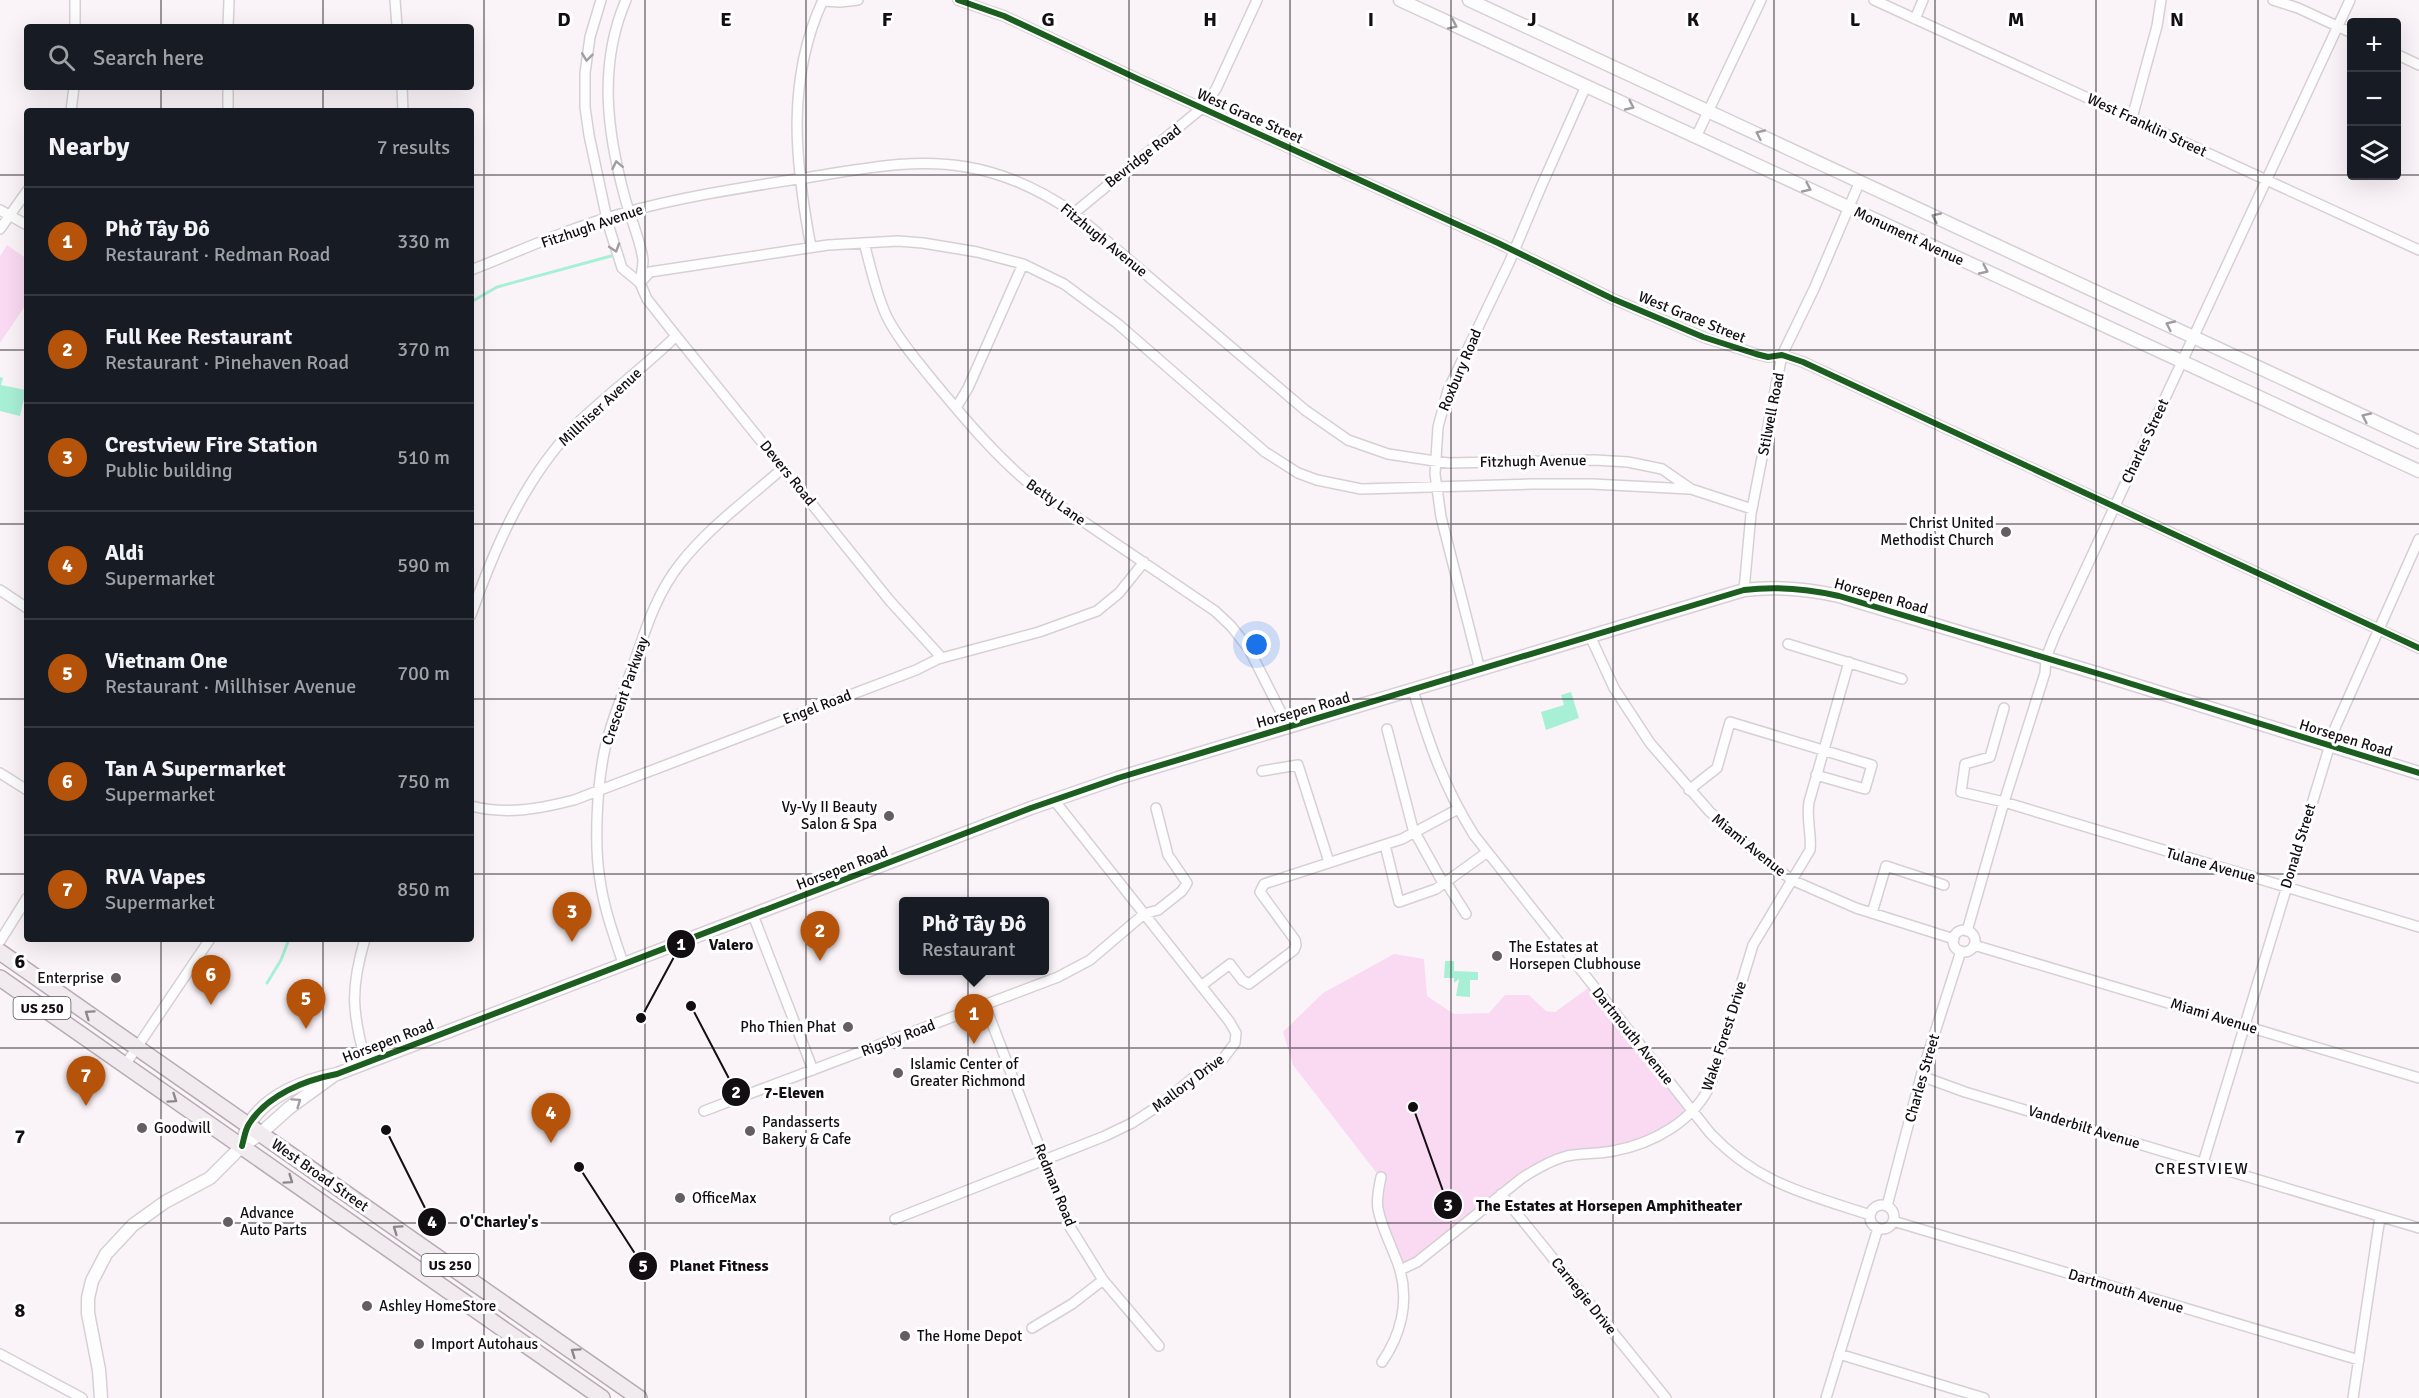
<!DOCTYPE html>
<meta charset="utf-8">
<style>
:root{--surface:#171b24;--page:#20242c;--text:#f1f3f6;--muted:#9ea1a6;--line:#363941;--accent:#b45309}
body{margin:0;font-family:Signika,sans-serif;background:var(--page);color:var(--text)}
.controls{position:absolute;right:18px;top:18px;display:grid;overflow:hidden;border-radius:6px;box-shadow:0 6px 24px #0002}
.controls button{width:54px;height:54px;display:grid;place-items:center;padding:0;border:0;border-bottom:2px solid var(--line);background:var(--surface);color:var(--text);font:30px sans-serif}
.you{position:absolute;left:1257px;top:645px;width:21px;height:21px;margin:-15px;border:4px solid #fff;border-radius:50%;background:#1a73e8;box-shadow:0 0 0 9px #1a73e833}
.badge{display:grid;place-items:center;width:39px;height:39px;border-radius:50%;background:var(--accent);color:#fff;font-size:20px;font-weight:700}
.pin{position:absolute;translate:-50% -50px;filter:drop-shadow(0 2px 3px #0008)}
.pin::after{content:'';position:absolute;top:32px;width:21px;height:18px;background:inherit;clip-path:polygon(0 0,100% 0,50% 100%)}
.popup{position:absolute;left:899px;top:897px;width:150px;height:78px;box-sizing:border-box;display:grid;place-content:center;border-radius:6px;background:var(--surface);filter:drop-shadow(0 2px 4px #0005);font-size:20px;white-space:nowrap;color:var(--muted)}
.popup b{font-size:22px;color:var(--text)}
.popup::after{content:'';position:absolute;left:50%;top:100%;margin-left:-12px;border:12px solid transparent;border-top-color:var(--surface)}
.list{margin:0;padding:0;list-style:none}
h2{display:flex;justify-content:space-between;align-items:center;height:78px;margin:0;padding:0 24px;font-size:26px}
h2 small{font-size:20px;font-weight:400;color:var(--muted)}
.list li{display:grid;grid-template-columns:39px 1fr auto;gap:18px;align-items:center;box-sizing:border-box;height:108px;padding:0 24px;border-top:2px solid var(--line)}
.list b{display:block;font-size:22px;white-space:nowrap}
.list p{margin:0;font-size:20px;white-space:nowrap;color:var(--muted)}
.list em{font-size:20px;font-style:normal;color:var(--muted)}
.icon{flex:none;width:33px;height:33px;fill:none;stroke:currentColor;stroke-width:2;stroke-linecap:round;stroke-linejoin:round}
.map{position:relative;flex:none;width:2419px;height:1398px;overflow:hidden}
.search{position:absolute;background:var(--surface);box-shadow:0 6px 24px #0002;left:24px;top:24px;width:450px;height:66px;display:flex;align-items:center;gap:15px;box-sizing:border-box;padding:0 21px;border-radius:6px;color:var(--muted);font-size:22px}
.panel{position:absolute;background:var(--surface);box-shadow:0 6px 24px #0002;left:24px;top:108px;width:450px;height:834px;border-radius:6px}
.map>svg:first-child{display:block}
</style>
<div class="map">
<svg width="2419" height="1398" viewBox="0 0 2419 1398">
<rect width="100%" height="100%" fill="#faf4f9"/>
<path fill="#f9daf2" d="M7 245 27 259V303L0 343V256Z
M1394 954 1424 959 1427 996 1454 1014 1489 1013 1505 995H1529L1546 1011 1555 1012 1591 986 1692 1112 1656 1137 1544 1165 1402 1272 1375 1204 1379 1176 1293 1065 1283 1032 1323 993Z"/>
<path fill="#a8f0d5" d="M0 377 3 378 1 385 26 390 20 416 0 411Z
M1571 692 1579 718 1546 730 1541 712 1564 705 1561 695Z
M1445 961H1454V971L1478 972V980H1470V997L1456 996 1459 979 1454 983V978H1444Z"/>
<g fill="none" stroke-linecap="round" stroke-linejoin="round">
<path stroke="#a8f0d5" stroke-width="3" d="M471 302 497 287 611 256
M267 983 281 960 289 939"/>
<g stroke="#d6d0d4" stroke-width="12">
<path id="minor" d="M395 0 397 27
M601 0 590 37 585 73V107L589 135 608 224 622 268 640 283 647 299 669 327 890 601 942 658
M626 0C598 65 607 132 625 198 630 217 641 242 643 260 643 267 641 276 640 283
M958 0 1004 16 1138 79 1498 243 1613 299 1703 337 1756 354 1768 357 1782 355 1803 362 2419 648
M1874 0 2419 250
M2273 0 2298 8 2352 33
M823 1 840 2 858 0
M1915 19 1923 0
M75 27V0
M228 27 229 0
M2396 54 2419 65
M402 87 403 111
M71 111 74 87
M228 111V87
M2132 118 2157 26 2161 0
M1696 137 1761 0
M0 210 27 225
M1074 213 1202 108 1216 89 1257 0
M0 229 27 191
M864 243C871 268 876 294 887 317 898 339 915 358 930 377 963 417 996 457 1037 490L1215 611 1231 626 1249 649 1288 726
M811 247C795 163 786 80 823 0
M471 270C520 251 569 228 620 214 683 196 753 186 817 176 867 168 916 158 967 167 1007 174 1041 190 1074 213L1305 410 1348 440 1388 454 1448 463 1595 460 1628 462 1662 469 1691 489 1752 509
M640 283 650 272 828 245 898 241 923 243 977 252 1023 264 1064 284 1118 324 1265 452 1298 473 1317 480 1361 489 1532 484H1592L1690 489
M956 408 968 388 1023 264
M0 590 27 608
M1744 590 1751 514 1782 355 1814 289 1860 181
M471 615C496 544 526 475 580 421 611 391 646 366 676 336
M1591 638 1614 688 1650 743 1709 811 1742 842 1792 880 1856 908 1954 939
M1788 644 1902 679
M1480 670 1441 517 1435 474 1438 427 1448 390 1509 263 1541 187 1586 86
M1413 690C1429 744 1444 787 1474 835L1710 1133C1758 1184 1807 1194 1870 1215
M2004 708 1990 757 1965 764 1961 792 2004 802 2419 927
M1387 729 1413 829 1443 883
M1262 771 1298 765 1329 862
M0 773 27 790
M1689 790 1717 768 1730 722 1872 765 1865 789 1816 775
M471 806C507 815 539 809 574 800L916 670 938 659 1039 632 1097 611 1119 593 1144 562
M1385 845 1399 902 1436 889 1486 853
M1446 882 1466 914
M1872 913 1886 866 1944 885
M753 915 813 1070
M1953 941a11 11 0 1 1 22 0a11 11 0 1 1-22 0Z
M1967 931 2004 802 2045 673 2046 658 2055 635 2350 0
M365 939C350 989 352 1013 366 1063
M0 941 27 898
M1974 945 2419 1078
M623 963C614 936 604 909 600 880 594 845 597 788 604 753 610 722 624 692 634 663 646 628 657 593 680 564 709 527 748 499 783 468
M1201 986 1230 964 1242 980 1249 984 1294 950 1296 945 1295 940 1260 892 1264 884 1402 839 1458 809
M985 1005 1070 1227 1103 1280 1159 1346
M125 1065 210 939
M1921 1076 1965 1092 2419 1228
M704 1111 1058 977 1090 960 1144 914 1158 910 1182 891 1187 883 1168 855 1156 808
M2203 1163 2335 728 2419 539
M1381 1177C1379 1187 1376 1199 1378 1209 1382 1230 1394 1250 1400 1270 1409 1302 1401 1335 1382 1362
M1501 1194 1666 1398
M1870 1217a12 12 0 1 1 24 0a12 12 0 1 1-24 0Z
M1887 1206 1921 1076 1961 951
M895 1219 1105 1136 1132 1123 1160 1105 1193 1078 1206 1072 1223 1059 1235 1043 1236 1033 1229 1021 1054 800
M1893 1221 2359 1360
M1400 1270 1417 1262 1522 1178C1536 1169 1551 1160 1567 1156 1582 1153 1598 1154 1613 1151 1652 1144 1695 1121 1711 1083L1753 945 1810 850C1812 834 1806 819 1809 802L1849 662
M1032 1328 1072 1304 1103 1280
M0 1354 82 1398
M1839 1354 1984 1398
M1826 1398 1878 1228
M2353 1398 2380 1217"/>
</g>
<g stroke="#d6d0d4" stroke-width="15">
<path id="tertiary" d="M1400 0 2419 471
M1469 0 2419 442
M242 1146C244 1139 245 1130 249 1124 267 1095 305 1080 337 1074L1031 808 1118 778 1744 590C1776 586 1808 589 1839 596L2106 676 2419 773
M101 1398 99 1370 88 1313V1298L92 1281 106 1254 133 1225 165 1202 210 1178 242 1146 260 1134 289 1108 333 1076"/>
</g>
<g stroke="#b7aab5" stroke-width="18">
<path id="primary" d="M0 952 639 1398
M0 978 602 1398"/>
</g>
<use href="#minor" stroke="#fefdfe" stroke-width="9"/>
<use href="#tertiary" stroke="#fefdfe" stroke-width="12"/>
<use href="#primary" stroke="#f1eaef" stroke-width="15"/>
<g stroke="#fff" stroke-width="10">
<path id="cycleway" d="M958 0 1004 16 1138 79 1498 243 1613 299 1703 337 1756 354 1768 357 1782 355 1803 362 2419 648
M242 1146C244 1139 245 1130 249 1124 267 1095 305 1080 337 1074L1031 808 1118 778 1744 590C1776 586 1808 589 1839 596L2106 676 2419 773"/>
</g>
<use href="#cycleway" stroke="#1b5e20" stroke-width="6"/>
</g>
<defs><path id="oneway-chevron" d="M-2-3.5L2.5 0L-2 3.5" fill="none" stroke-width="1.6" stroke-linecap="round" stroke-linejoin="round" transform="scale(1.5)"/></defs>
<g stroke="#a09da0">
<use href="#oneway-chevron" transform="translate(1453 25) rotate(25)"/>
<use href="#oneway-chevron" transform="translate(587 57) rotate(97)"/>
<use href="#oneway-chevron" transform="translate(1630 106) rotate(25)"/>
<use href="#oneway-chevron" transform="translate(1760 134) rotate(-155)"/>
<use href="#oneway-chevron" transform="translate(617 165) rotate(-102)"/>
<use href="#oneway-chevron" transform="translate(1807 188) rotate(25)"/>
<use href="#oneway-chevron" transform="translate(1936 217) rotate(-155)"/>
<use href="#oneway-chevron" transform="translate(615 248) rotate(72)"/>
<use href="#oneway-chevron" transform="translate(1984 270) rotate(25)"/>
<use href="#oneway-chevron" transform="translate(2170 325) rotate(-155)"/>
<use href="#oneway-chevron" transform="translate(2366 417) rotate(-155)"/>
<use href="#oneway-chevron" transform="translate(297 1102) rotate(-35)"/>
</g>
<g stroke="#8d878c">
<use href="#oneway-chevron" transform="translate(89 1014) rotate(-145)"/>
<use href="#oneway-chevron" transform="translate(173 1099) rotate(35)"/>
<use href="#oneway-chevron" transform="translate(289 1180) rotate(35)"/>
<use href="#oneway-chevron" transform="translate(397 1229) rotate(-145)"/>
<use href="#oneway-chevron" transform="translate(575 1352) rotate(-145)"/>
</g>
<path fill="none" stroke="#130e12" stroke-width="1.5" stroke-opacity="0.55" d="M161 0V27M323 0V27M484 0V1398M645 0V1398M806 0V1398M968 0V1398M1129 0V1398M1290 0V1398M1451 0V1398M1613 0V1398M1774 0V1398M1935 0V1398M2096 0V1398M2258 0V1398M161 87V111M323 87V111M0 175H27M471 175H2352M2396 175H2419M0 350H27M471 350H2419M0 524H27M471 524H2419M0 699H27M471 699H2419M0 874H27M471 874H2419M161 939V1398M323 939V1398M0 1048H2419M0 1223H2419"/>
<g fill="#645e63" stroke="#fff" stroke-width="2">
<circle cx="2006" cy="532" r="6"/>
<circle cx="889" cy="816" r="6"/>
<circle cx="1497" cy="956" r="6"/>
<circle cx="116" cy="978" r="6"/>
<circle cx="848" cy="1027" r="6"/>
<circle cx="898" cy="1073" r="6"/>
<circle cx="142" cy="1128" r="6"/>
<circle cx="750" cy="1131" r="6"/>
<circle cx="680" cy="1198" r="6"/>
<circle cx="228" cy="1222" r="6"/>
<circle cx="367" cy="1306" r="6"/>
<circle cx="905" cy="1336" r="6"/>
<circle cx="419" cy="1344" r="6"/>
</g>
<g text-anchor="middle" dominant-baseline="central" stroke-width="6" stroke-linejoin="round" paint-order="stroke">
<g fill="#fff" stroke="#5a5659" stroke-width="1.5">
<rect x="13.5" y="997" width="57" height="22" rx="4.5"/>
<rect x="421.5" y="1254" width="57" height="22" rx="4.5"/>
</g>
<g font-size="14" font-weight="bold" fill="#130e12">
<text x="42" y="1008">US 250</text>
<text x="450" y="1265">US 250</text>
</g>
<g font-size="15" fill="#130e12" stroke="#fff">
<text transform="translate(1250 116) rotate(24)">West Grace Street</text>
<text transform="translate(2147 125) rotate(25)">West Franklin Street</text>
<text transform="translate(1143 156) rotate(-38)">Bevridge Road</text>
<text transform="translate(592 226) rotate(-19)">Fitzhugh Avenue</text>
<text transform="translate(1909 236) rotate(25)">Monument Avenue</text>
<text transform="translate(1104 240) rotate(39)">Fitzhugh Avenue</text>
<text transform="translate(1692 317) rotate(22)">West Grace Street</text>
<text transform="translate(1460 370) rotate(-67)">Roxbury Road</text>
<text transform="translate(600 407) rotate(-43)">Millhiser Avenue</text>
<text transform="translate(1771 414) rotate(-79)">Stilwell Road</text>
<text transform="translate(2145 441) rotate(-65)">Charles Street</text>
<text transform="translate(1533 461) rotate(-1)">Fitzhugh Avenue</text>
<text transform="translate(788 473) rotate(51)">Devers Road</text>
<text transform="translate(1056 502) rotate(35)">Betty Lane</text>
<text transform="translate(1881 596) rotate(16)">Horsepen Road</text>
<text transform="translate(625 691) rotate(-71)">Crescent Parkway</text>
<text transform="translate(817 707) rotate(-21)">Engel Road</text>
<text transform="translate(1303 710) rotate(-16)">Horsepen Road</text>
<text transform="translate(2346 738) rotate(17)">Horsepen Road</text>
<text transform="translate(1749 845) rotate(39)">Miami Avenue</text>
<text transform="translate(2298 846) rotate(-73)">Donald Street</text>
<text transform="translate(2211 865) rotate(16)">Tulane Avenue</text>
<text transform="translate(842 868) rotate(-21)">Horsepen Road</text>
<text transform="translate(2214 1016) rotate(17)">Miami Avenue</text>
<text transform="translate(1633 1036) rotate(51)">Dartmouth Avenue</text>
<text transform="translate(1724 1036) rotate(-72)">Wake Forest Drive</text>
<text transform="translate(898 1038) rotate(-21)">Rigsby Road</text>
<text transform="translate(388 1041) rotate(-21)">Horsepen Road</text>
<text transform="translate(1922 1078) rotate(-74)">Charles Street</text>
<text transform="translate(1188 1083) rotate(-37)">Mallory Drive</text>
<text transform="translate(2084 1127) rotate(17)">Vanderbilt Avenue</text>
<text transform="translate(320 1175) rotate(35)">West Broad Street</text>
<text transform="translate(1055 1185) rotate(68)">Redman Road</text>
<text transform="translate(2126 1291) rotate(17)">Dartmouth Avenue</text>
<text transform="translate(1584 1296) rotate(51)">Carnegie Drive</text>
</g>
<g font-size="15" fill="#130e12" stroke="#fff" text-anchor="start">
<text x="1994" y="523" text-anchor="end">Christ United<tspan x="1994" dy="17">Methodist Church</tspan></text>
<text x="877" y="807" text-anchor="end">Vy-Vy II Beauty<tspan x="877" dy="17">Salon &amp; Spa</tspan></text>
<text x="1509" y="947">The Estates at<tspan x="1509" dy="17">Horsepen Clubhouse</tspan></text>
<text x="104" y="978" text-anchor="end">Enterprise</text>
<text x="836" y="1027" text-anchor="end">Pho Thien Phat</text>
<text x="910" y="1064">Islamic Center of<tspan x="910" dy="17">Greater Richmond</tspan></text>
<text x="762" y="1122">Pandasserts<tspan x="762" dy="17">Bakery &amp; Cafe</tspan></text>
<text x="154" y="1128">Goodwill</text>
<text x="692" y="1198">OfficeMax</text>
<text x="240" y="1213">Advance<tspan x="240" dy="17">Auto Parts</tspan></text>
<text x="379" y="1306">Ashley HomeStore</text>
<text x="917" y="1336">The Home Depot</text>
<text x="431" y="1344">Import Autohaus</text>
</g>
<g font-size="16" letter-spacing="1.5" fill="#130e12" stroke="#fff">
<text x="2202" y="1169">CRESTVIEW</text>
</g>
</g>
<g font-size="20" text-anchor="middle" font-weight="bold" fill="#130e12" stroke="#fff" stroke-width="6" stroke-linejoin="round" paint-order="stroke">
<text x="564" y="26">D</text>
<text x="726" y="26">E</text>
<text x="887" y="26">F</text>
<text x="1048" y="26">G</text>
<text x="1210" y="26">H</text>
<text x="1371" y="26">I</text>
<text x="1532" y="26">J</text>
<text x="1693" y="26">K</text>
<text x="1855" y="26">L</text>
<text x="2016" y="26">M</text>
<text x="2177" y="26">N</text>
<text x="20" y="968">6</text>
<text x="20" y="1143">7</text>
<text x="20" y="1317">8</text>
</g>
<path fill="none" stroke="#130e12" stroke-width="2" d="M641 1018L681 944M691 1006L736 1092M1413 1107L1448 1205M386 1130L432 1222M579 1167L643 1266"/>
<g fill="#130e12" stroke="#fff" stroke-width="2">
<circle cx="641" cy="1018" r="6"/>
<circle cx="691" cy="1006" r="6"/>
<circle cx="1413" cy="1107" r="6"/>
<circle cx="386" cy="1130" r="6"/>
<circle cx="579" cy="1167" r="6"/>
<circle cx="681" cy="944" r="15"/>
<circle cx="736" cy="1092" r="15"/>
<circle cx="1448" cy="1205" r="15"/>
<circle cx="432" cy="1222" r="15"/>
<circle cx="643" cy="1266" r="15"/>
</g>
<g font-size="18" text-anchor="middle" font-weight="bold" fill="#fff">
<text x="681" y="950">1</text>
<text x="736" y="1098">2</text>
<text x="1448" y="1211">3</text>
<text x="432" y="1228">4</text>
<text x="643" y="1272">5</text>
</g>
<g font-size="16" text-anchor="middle" font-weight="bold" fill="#130e12" stroke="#fff" stroke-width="6" stroke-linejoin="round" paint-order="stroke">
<text x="731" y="950">Valero</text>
<text x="794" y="1098">7-Eleven</text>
<text x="1609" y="1211">The Estates at Horsepen Amphitheater</text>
<text x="499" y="1227">O'Charley's</text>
<text x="719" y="1271">Planet Fitness</text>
</g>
</svg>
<div class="controls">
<button>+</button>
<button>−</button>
<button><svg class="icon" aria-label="layers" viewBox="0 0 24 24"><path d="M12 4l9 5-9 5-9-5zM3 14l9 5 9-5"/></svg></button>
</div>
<div class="you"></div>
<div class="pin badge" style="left:974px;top:1044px">1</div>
<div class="popup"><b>Phở Tây Đô</b>Restaurant</div>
<div class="pin badge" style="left:820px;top:961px">2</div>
<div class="pin badge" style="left:572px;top:942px">3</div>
<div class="pin badge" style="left:551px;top:1143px">4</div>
<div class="pin badge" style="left:306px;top:1029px">5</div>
<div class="pin badge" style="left:211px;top:1005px">6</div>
<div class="pin badge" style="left:86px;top:1106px">7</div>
<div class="search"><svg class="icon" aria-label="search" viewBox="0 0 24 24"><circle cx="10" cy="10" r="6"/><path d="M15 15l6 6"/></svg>Search here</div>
<section class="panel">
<h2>Nearby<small>7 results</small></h2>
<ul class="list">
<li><span class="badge">1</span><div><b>Phở Tây Đô</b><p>Restaurant · Redman Road</p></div><em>330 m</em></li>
<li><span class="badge">2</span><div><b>Full Kee Restaurant</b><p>Restaurant · Pinehaven Road</p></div><em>370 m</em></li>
<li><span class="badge">3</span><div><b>Crestview Fire Station</b><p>Public building</p></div><em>510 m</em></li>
<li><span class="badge">4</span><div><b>Aldi</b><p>Supermarket</p></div><em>590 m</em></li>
<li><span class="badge">5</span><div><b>Vietnam One</b><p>Restaurant · Millhiser Avenue</p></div><em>700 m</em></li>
<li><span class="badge">6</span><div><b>Tan A Supermarket</b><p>Supermarket</p></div><em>750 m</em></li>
<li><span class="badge">7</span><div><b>RVA Vapes</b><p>Supermarket</p></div><em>850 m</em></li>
</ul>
</section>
</div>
